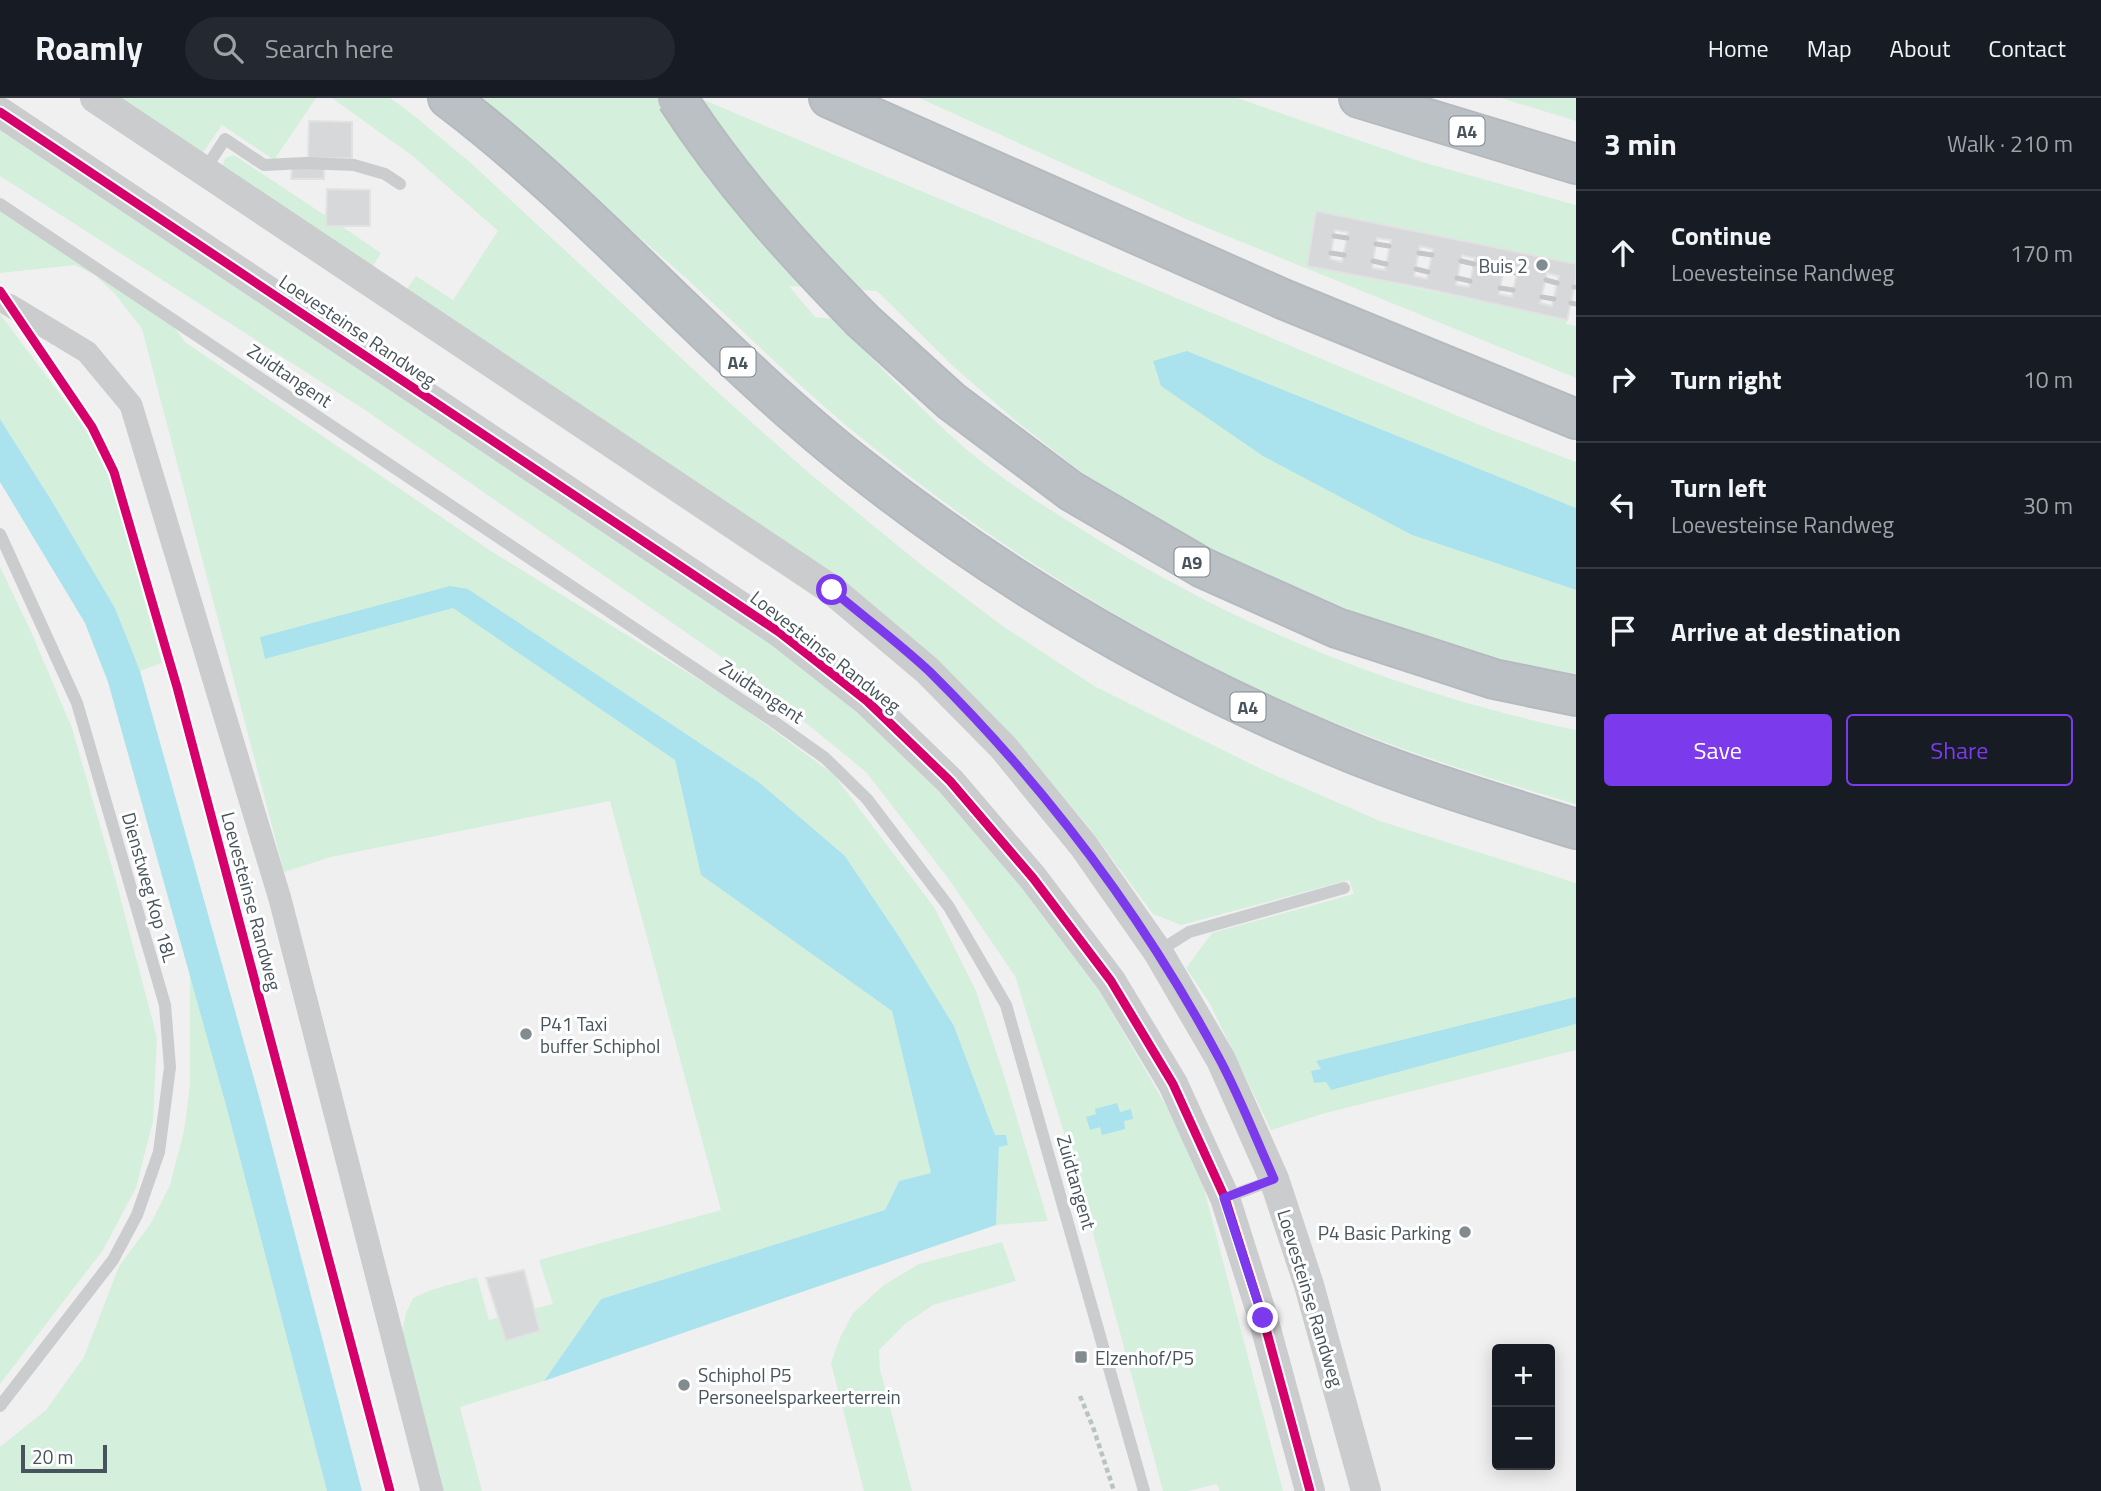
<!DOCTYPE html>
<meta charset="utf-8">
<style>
:root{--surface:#171b24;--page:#242831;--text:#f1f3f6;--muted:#9ea1a6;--line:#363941;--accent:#7c3aed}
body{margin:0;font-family:"Titillium Web",sans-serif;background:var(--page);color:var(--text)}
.controls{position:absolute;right:21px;bottom:21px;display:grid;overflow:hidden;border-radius:7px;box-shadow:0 4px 18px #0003}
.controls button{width:63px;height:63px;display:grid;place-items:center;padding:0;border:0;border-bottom:2px solid var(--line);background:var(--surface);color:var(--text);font:35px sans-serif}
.scale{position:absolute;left:21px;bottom:18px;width:86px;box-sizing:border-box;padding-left:7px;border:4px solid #47545d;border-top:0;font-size:19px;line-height:24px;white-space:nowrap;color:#47545d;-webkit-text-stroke:5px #fff;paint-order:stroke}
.stop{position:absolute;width:21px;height:21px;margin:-16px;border:5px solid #7c3aed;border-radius:50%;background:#fff}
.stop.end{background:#7c3aed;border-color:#fff;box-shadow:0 2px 7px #0008}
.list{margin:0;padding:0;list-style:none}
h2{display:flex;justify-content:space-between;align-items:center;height:91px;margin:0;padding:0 28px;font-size:30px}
h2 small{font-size:23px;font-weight:400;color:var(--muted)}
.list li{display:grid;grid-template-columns:46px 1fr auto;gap:21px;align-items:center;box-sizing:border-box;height:126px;padding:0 28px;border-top:2px solid var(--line)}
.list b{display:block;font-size:26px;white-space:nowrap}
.list p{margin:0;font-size:23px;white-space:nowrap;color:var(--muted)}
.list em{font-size:23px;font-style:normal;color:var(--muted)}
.actions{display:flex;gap:14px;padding:21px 28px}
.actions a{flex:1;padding:16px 0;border:2px solid var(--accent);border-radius:7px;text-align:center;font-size:24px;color:var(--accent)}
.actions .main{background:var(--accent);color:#fff}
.icon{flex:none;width:38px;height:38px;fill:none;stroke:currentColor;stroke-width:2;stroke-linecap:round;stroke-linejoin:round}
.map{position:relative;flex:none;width:1576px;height:1393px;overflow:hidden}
header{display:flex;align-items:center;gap:42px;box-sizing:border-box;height:98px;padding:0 35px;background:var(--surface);border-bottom:2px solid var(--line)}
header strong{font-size:33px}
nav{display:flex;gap:38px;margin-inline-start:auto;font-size:24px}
.search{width:490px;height:63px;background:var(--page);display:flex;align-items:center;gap:18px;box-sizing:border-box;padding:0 24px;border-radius:38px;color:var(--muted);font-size:26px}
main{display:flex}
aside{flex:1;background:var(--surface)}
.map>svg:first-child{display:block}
</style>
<header>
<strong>Roamly</strong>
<div class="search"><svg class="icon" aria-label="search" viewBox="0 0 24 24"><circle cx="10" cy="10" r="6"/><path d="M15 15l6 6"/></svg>Search here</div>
<nav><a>Home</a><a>Map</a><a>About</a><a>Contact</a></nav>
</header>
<main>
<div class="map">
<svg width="1576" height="1393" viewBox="0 0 1576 1393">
<rect width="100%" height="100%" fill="#f1f0f0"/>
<path fill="#d5efdd" d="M117 0H316L274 62 222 27 202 56Z
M332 0H390L412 16 472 66 722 298 809 375 919 465 1004 529 1096 589 1263 672 1380 723 1576 785V952L1322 1016 1271 1032 1210 906 1186 870 1212 835 1354 796 1349 782 1181 827 1153 816 1087 727 1023 651 405 194 416 178 453 202 498 133 414 59Z
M474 0H699L1494 333 1576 364V410L1187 253 1412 437 1576 492V579L1498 560 1350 512 1209 451 1081 374 1016 323 954 269 877 193 789 188 815 219 834 221C877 265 919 310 966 351 1006 385 1052 413 1097 441 1245 533 1405 596 1576 632V706C1468 675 1359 639 1257 591 1118 525 984 440 864 342 802 292 746 235 687 181 646 144 603 109 560 73 532 48 504 22 474 0Z
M919 0H1237L1422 64 1576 107V166L1317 113 1307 167 1567 222 1566 226 1576 228V280L1195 125Z
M1501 0H1576V23Z
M0 25 768 534 937 680 1075 850 1196 1060 1283 1393H1220L1217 1386 1188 1393H1163L1076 1073 1015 878 948 780 866 674 746 576 365 312 0 78Z
M234 57 326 118V128H341L381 155 371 171 222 68 225 60Z
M0 109 164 215 185 244 491 453 735 604 833 676 934 809 976 893 1002 971 1048 1123 996 1127 999 1049 1008 1046 1005 1037 995 1038 954 928 900 840 845 758 760 685 468 491 261 539 265 561 453 509 675 662 701 777 892 913 931 1075 899 1083 885 1112 601 1201 544 1283 460 1309 482 1393H441L401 1240 406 1215 413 1200 431 1192 477 1179 489 1222 553 1206 539 1162 721 1112 610 703 331 759 284 774 142 231 115 196 96 178 75 167 0 175Z
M0 216 84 328 111 383 162 565 140 573 115 510 53 405 0 321Z
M0 469 29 529 72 630 116 783 157 940 153 1023 136 1090 103 1152 0 1286Z
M190 877 227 1011 327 1393H0V1349L46 1312 84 1259 119 1168 151 1125 170 1087 184 1033 190 987Z
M1002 1144 1016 1183 933 1207 905 1226 879 1252 880 1271 912 1393H864L831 1265 840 1240 853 1215 884 1187 919 1166Z"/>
<path fill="#aae3ed" d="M1187 253 1576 410V492L1412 437 1263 358 1161 288 1153 263Z
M0 321 53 405 115 510 140 573 260 1002 362 1393H327L227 1011 108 584 85 525 0 384Z
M450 488 468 491 760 685 845 758 900 840 954 928 995 1037H1006L1008 1047 999 1049 996 1127 544 1283 601 1201 885 1112 899 1083 931 1075 892 913 701 777 675 662 453 510 265 561 260 539Z
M1576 899V926L1331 992 1326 984 1314 985 1311 973 1321 971 1316 963Z
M1117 1005 1120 1014 1131 1011 1133 1021 1124 1023 1125 1031 1102 1037 1100 1029 1090 1032 1086 1019 1096 1016 1095 1011Z"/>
<path fill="#d7d8d9" stroke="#e2e2e3" stroke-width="2" fill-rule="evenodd" d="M309 23 352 24V60L308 61Z
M292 70H324V81H291Z
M327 91 370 92V128H326Z
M1316 113 1576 166V182L1567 222 1423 190 1307 168ZM1335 132 1348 134 1342 164 1330 161ZM1377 140 1391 142 1385 172 1372 170ZM1420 148 1433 151 1427 181 1414 178ZM1462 157 1475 160 1469 189 1456 187ZM1505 166 1518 169 1512 199 1499 196ZM1547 175 1559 178 1552 208 1540 205Z
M524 1172 540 1233 506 1243 486 1180Z"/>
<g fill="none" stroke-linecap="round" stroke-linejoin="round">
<g stroke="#b5babf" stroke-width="42">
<path id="motorway" d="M448 0C595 111 714 256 860 370 1002 482 1163 576 1330 646 1410 680 1493 705 1576 731
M829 0 1283 201 1576 321
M1359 0 1576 66
M863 223 951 303 1071 393 1203 470 1337 530 1494 581 1576 598"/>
</g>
<path stroke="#b8c4c0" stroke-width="4.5" stroke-dasharray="5 3.5" stroke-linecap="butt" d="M1080 1298 1093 1329 1114 1393"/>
<path stroke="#caccce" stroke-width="12" d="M204 73 225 41 264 67 305 65 354 67 385 76 400 86
M0 106 773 623 825 660 867 701 949 809 1006 907 1144 1393
M0 436 77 605 165 907 170 969 159 1054 137 1117 113 1162 0 1308
M1159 853 1189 834 1344 790
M1225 1100 1273 1082"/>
<path stroke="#caccce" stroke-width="23" d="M9 207 87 254 131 307 280 801 432 1393"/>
<path stroke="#caccce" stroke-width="30" d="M95 0 832 492 927 572 1003 649 1083 747 1158 854 1221 962 1274 1081 1309 1187 1366 1393
M0 14 779 534 867 603 950 683 1033 780 1111 883 1173 986 1225 1100 1263 1220 1310 1393"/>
<use href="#motorway" stroke="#bbc0c5" stroke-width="38"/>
<path stroke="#c5c6c8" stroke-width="5" d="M1334 138 1347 140
M1376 146 1389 148
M1331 155 1344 157
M1419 155 1432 157
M1373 163 1386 166
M1461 163 1474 166
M1416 171 1428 174
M1504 173 1517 175
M1457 180 1470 183
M1546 182 1557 185
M1574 189H1576
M1500 190 1513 192
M1542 199 1554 201
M1571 205 1576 206"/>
<g stroke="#b5babf" stroke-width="42" stroke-linecap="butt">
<path id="motorway-bridge" d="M677 0C730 82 795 154 863 223"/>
</g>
<use href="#motorway-bridge" stroke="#bbc0c5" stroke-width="38"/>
<g stroke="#fff" stroke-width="13">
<path id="cycleway" d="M0 14 779 534 867 603 950 683 1033 780 1111 883 1173 986 1225 1100 1263 1220 1310 1393
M0 193 92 329 114 374 177 589 390 1393"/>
</g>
<use href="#cycleway" stroke="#d6006c" stroke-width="9"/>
</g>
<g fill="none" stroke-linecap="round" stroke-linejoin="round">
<path stroke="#7c3aed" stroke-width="9" d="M832 492C864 519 899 545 930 574 1045 688 1143 818 1219 960 1240 999 1256 1041 1274 1081L1224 1100 1263 1220"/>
</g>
<g fill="#828b90" stroke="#fff" stroke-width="2.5">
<circle cx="1542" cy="167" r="7"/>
<circle cx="526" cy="936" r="7"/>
<circle cx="1465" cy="1134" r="7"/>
<rect x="1074" y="1252" width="14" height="14" rx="3.5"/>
<circle cx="684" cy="1287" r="7"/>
</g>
<g text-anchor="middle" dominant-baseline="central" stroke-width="6" stroke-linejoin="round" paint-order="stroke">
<g fill="#fff" stroke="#7e878e" stroke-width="2">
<rect x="1449.5" y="18.5" width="35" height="29" rx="5"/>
<rect x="720.5" y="249.5" width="35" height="29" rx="5"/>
<rect x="1174.5" y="449.5" width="35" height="29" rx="5"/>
<rect x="1230.5" y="594.5" width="35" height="29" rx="5"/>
</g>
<g font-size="18" font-weight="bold" fill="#47545d">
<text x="1467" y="33">A4</text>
<text x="738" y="264">A4</text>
<text x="1192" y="464">A9</text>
<text x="1248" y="609">A4</text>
</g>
<g font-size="19" fill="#47545d" stroke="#fff" text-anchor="start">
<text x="1528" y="167" text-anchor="end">Buis 2</text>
<text x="540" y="925">P41 Taxi<tspan x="540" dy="22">buffer Schiphol</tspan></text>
<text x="1451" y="1134" text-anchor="end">P4 Basic Parking</text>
<text x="1095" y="1259">Elzenhof/P5</text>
<text x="698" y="1276">Schiphol P5<tspan x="698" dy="22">Personeelsparkeerterrein</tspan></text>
</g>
<g font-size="19" fill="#47545d" stroke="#fff">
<text transform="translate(358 232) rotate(34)">Loevesteinse Randweg</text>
<text transform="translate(290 277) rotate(34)">Zuidtangent</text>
<text transform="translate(826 553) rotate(38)">Loevesteinse Randweg</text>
<text transform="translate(762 593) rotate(34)">Zuidtangent</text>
<text transform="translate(150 789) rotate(74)">Dienstweg Kop 18L</text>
<text transform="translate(252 803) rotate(75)">Loevesteinse Randweg</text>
<text transform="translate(1077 1084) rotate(74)">Zuidtangent</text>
<text transform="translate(1311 1200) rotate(73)">Loevesteinse Randweg</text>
</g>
</g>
</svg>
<div class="controls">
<button>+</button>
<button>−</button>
</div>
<div class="scale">20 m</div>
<div class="stop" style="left:832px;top:492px"></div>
<div class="stop end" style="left:1263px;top:1220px"></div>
</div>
<aside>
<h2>3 min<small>Walk · 210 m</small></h2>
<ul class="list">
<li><svg class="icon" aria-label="ahead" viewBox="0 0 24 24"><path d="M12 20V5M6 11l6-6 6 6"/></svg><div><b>Continue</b><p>Loevesteinse Randweg</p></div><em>170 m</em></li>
<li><svg class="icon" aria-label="right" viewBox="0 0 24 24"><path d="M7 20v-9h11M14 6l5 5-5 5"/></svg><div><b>Turn right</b></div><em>10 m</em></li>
<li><svg class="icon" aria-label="left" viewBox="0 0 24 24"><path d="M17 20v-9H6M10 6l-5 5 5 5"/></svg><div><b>Turn left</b><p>Loevesteinse Randweg</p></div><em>30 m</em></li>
<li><svg class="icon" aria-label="arrive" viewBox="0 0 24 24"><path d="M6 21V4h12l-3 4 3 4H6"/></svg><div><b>Arrive at destination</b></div></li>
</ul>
<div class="actions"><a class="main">Save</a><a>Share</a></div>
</aside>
</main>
